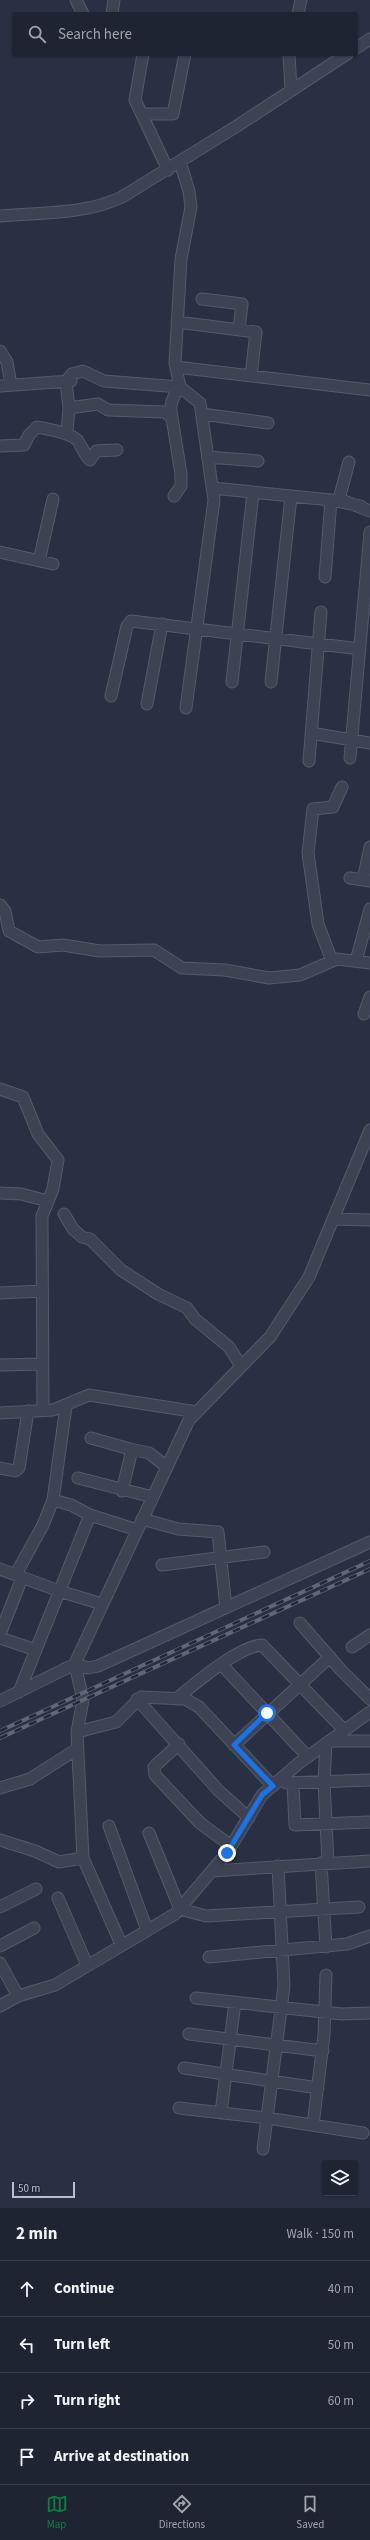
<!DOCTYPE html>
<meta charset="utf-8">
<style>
:root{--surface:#1f2432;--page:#272c3a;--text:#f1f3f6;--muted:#a1a4ac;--line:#3c414d;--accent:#0b8043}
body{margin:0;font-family:"Source Sans 3",sans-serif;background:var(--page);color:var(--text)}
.controls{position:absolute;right:12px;bottom:12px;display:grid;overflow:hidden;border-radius:4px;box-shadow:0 1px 3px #0004}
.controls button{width:36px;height:36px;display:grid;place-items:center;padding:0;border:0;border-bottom:1px solid var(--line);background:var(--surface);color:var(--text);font:20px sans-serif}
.scale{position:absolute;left:12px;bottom:10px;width:63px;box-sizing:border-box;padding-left:4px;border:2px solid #bbbfcc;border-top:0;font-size:11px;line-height:14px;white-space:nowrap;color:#bbbfcc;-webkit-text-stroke:3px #222838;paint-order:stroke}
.stop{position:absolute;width:12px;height:12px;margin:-9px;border:3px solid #1a73e8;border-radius:50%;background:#fff}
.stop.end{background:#1a73e8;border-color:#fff;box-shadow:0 1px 4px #0008}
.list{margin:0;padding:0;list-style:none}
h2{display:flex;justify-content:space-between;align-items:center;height:52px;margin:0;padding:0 16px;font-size:17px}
h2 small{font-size:13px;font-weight:400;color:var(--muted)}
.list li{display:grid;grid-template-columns:26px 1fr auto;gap:12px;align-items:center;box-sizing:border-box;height:56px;padding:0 16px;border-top:1px solid var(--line)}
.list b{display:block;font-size:15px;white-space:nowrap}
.list em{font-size:13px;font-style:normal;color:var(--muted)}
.icon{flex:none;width:22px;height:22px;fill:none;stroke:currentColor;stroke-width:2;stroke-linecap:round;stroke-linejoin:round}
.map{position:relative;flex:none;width:370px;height:2208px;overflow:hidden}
.search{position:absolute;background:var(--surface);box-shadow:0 1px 3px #0004;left:12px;right:12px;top:12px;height:44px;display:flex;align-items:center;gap:10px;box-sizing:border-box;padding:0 14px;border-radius:4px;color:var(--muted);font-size:15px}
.sheet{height:276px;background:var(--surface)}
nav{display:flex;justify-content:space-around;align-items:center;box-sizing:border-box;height:56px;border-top:1px solid var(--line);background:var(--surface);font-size:11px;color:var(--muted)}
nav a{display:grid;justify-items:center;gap:2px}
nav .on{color:var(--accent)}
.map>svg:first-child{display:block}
</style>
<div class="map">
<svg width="370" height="2208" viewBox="0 0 370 2208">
<rect width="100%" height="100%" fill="#293043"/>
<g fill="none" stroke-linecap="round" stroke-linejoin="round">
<g stroke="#565b6a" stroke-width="13">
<path id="minor" d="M76 0 83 14
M112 14 114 0
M298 14 301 0
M356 48 370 39
M143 54 135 100 168 170
M289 54 291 90
M142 114H173L185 54
M180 162 189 191 191 207 181 259 175 363 180 387 200 403 214 500 186 708
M0 216C42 212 84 215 122 197L237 126 347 54
M202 299 242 304 239 329
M177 322 256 332 251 376
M0 351 7 362 11 385
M176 367 370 390
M0 386 71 381
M69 408 66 381 72 374 83 371 104 381 180 387C172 398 169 405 172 418
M202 414 268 423
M67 432 69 408 98 404 108 410 165 412 172 418 181 474V486L174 496
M0 446 24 445 29 435 37 427C47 429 72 433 78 441 82 447 84 454 90 460L96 451 117 450
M208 457 258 461
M349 462 339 499 370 511
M213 488 331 500 361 506
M0 552 53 564
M39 561 53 499
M325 577 331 500
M232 682 253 493
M271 682 291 496
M111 696 127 626 131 621 360 649
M147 704 162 624
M311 733 370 743
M350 758 370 532
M309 761 321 612
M350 878 370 881
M363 880 370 847
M0 905 5 911 9 931 38 947 63 945 100 951 154 950 182 968 225 970 269 978 300 975 337 959 370 963
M332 961 318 924 308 853 313 809 333 807 342 787
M356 961 370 909
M364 1014 370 997
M0 1089 23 1097 38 1134 58 1160 53 1189 42 1216 43 1410
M0 1193 21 1194 48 1201
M64 1214 73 1229 82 1237 90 1239 121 1270 158 1294 187 1308 195 1319 229 1347 241 1366
M333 1219 370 1220
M0 1293 42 1291
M0 1365 43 1364
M0 1413 53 1410 89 1395 197 1412
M91 1438 130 1449 131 1454 122 1491
M130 1449 149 1453 167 1467
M0 1468 15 1471 19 1468 28 1411
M78 1478 153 1497
M53 1500 71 1505 90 1515 137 1530
M142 1519 178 1529 218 1532 226 1608
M162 1565 264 1552
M0 1569 59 1591 102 1604
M16 1574 43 1525 53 1500 66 1406
M300 1623 341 1670 370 1699
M0 1634 22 1578
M0 1638 36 1650
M352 1647 370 1635
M221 1664 308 1757
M19 1692 90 1515
M137 1699 218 1790 249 1818
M176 1699C196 1683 237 1647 262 1645L344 1730
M0 1701 75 1664 88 1668 98 1666 370 1542
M77 1732 116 1722 141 1697 185 1699 199 1707 273 1786
M329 1741H370
M326 1743 324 1782 328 1863
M179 1744 157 1764 154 1767 155 1775 200 1823 231 1846
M234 1745 330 1657
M286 1783 370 1780
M293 1784 295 1825 370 1822
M0 1788 30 1779 77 1749
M109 1826 147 1930
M149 1833 180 1909 206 1916 359 1907
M0 1840 35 1851 59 1862 83 1858
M321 1863 326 1947
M212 1871 370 1861
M58 1898 87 1965
M0 1907 36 1889
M121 1944 83 1858 77 1732 83 1700 75 1664 77 1659 189 1420 270 1337 309 1277 370 1130
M0 1946 34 1928
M209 1957 347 1944 370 1936
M0 1963 18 1996
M196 1998 342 2014 370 2013
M0 2006 18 1996 55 1985 175 1914 227 1853 262 1795 299 1763 370 1712
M189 2034 323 2051
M184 2068 318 2088
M179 2108 267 2118 363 2133
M221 2113 235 2002
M313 2125 324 2035 326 1975
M263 2149 284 1986 278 1866"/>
</g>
<use href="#minor" stroke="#3d4353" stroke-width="11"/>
<g stroke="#5f6779" stroke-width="4">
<path id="rail" d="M0 1731 370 1561
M0 1738 370 1569"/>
</g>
<use href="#rail" stroke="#222838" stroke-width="2.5" stroke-dasharray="8" stroke-linecap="butt"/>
</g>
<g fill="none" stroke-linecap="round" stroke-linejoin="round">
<path stroke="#1a73e8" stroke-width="5" d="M227 1853 262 1795 273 1786 234 1745 267 1713"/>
</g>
</svg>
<div class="controls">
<button><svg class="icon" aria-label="layers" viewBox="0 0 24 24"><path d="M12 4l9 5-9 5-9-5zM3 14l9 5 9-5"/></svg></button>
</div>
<div class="scale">50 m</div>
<div class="stop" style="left:267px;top:1713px"></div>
<div class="stop end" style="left:227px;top:1853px"></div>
<div class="search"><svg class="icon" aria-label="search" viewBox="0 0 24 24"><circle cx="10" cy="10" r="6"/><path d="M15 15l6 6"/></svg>Search here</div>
</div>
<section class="sheet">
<h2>2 min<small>Walk · 150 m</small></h2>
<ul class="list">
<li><svg class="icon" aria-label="ahead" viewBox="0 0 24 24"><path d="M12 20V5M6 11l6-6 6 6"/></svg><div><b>Continue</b></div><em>40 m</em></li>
<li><svg class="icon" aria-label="left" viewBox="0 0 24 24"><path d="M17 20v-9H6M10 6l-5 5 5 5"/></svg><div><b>Turn left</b></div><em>50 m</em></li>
<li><svg class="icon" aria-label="right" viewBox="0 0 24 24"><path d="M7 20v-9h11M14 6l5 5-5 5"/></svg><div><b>Turn right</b></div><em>60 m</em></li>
<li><svg class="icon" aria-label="arrive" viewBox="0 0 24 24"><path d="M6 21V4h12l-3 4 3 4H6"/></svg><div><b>Arrive at destination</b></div></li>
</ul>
</section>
<nav>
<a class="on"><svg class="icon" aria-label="map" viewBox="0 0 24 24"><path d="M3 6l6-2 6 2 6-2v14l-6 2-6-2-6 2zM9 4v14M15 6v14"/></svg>Map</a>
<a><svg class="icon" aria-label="directions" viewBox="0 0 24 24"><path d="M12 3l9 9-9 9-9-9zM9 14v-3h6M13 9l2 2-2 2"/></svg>Directions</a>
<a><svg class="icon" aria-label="saved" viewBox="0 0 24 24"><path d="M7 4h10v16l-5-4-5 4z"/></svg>Saved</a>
</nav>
